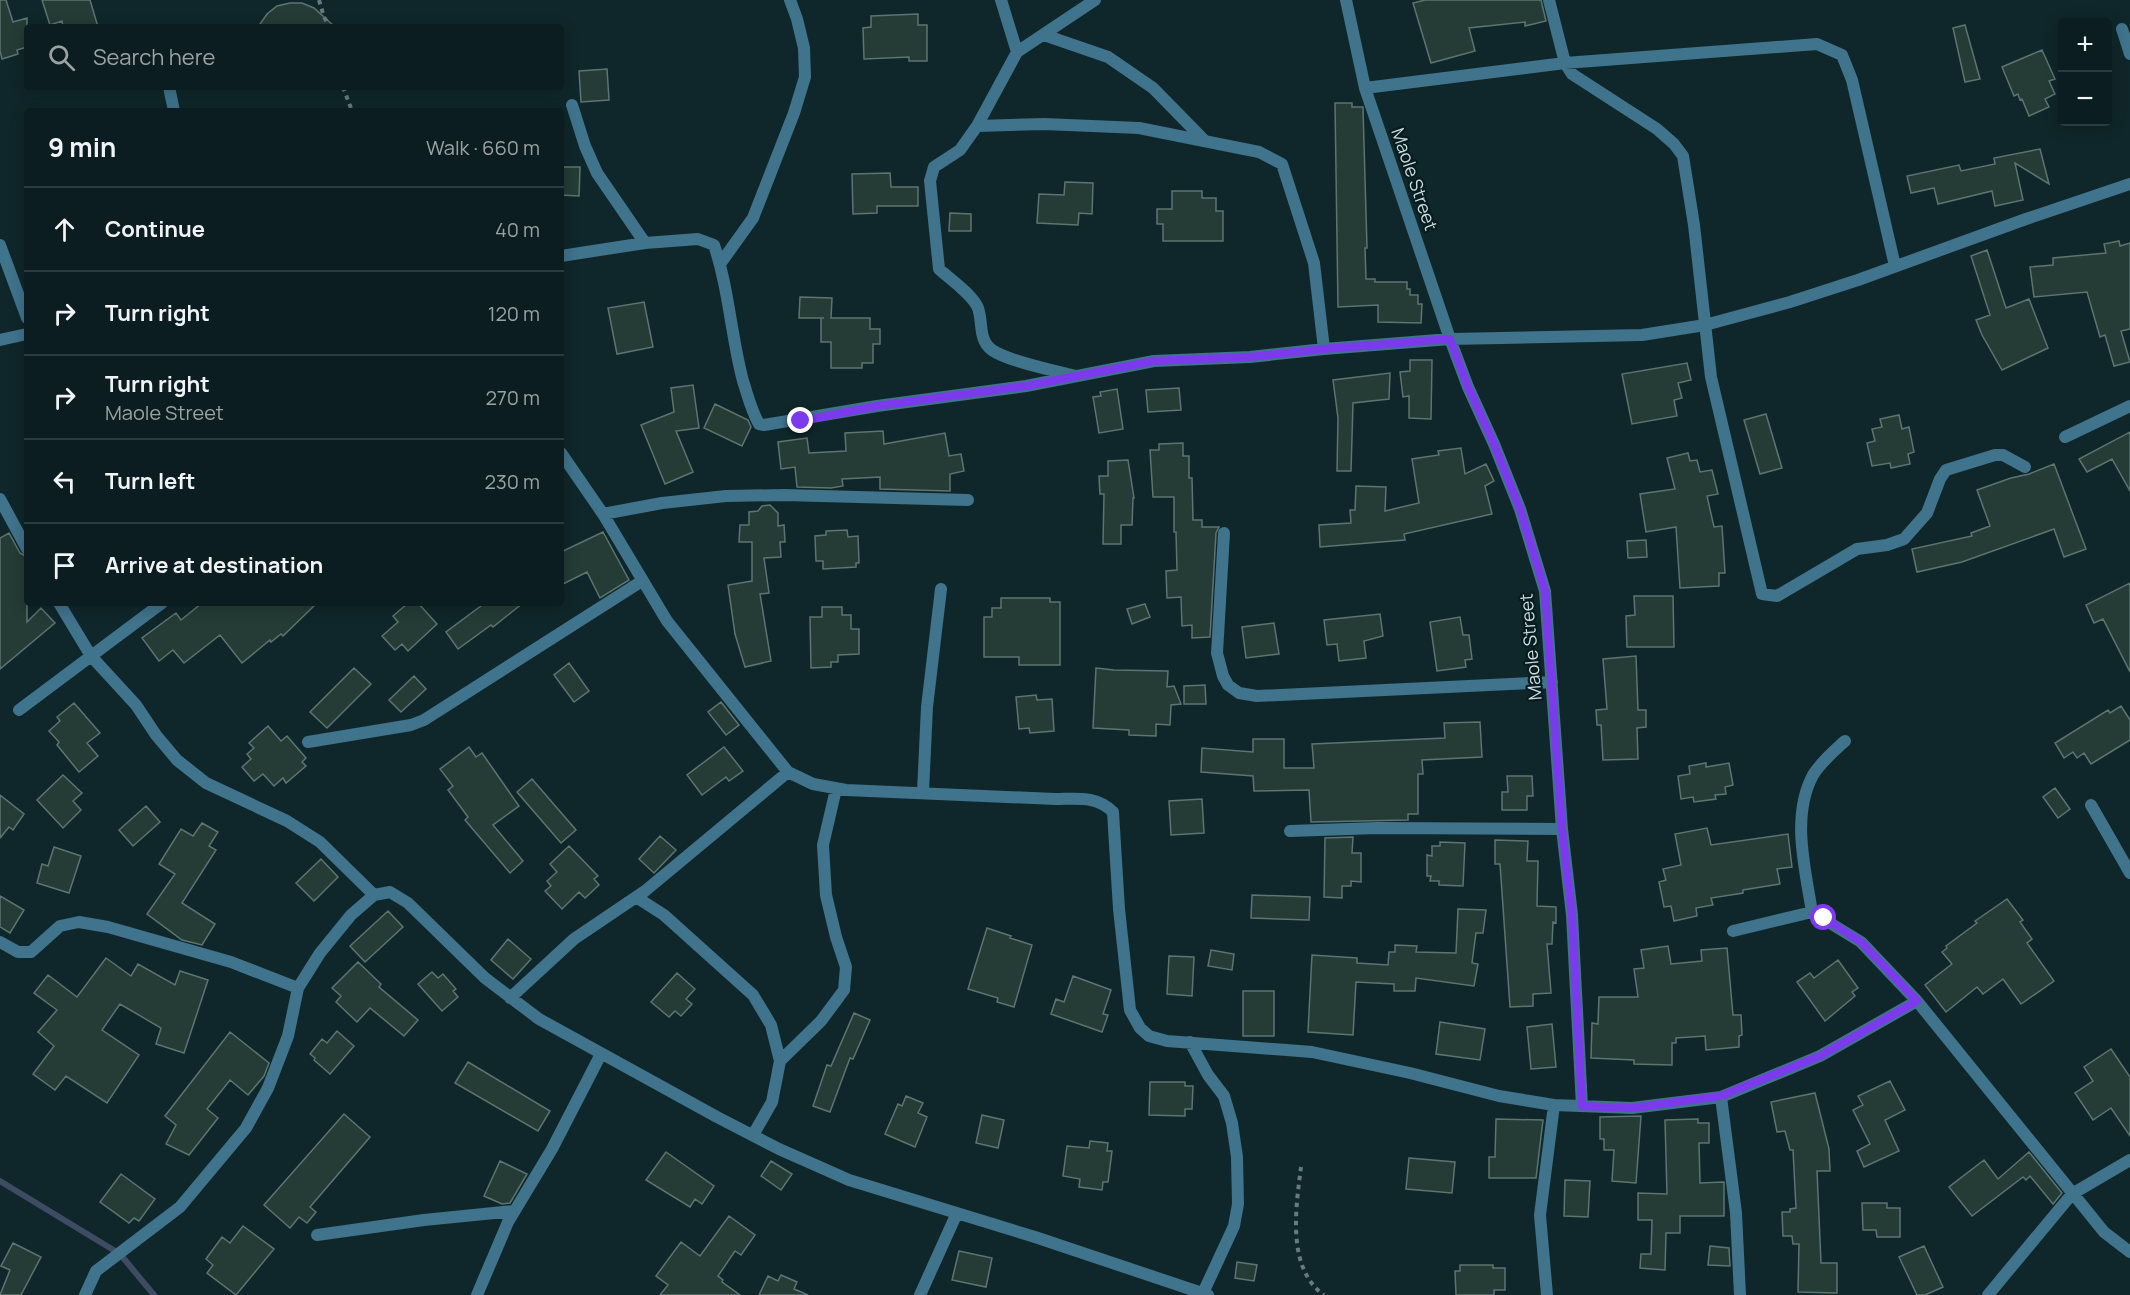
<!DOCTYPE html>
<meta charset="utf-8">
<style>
:root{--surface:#0b1d20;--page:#142629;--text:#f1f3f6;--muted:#9aa2a5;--line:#2b3b3e}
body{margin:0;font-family:Manrope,sans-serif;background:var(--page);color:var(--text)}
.controls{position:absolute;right:18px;top:18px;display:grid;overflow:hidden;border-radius:6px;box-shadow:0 3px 15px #0003}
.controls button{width:54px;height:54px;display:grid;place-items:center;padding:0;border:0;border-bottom:2px solid var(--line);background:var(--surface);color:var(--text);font:30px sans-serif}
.stop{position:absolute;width:18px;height:18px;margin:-14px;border:4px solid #7c3aed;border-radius:50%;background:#fff}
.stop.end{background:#7c3aed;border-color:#fff;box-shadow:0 2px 6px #0008}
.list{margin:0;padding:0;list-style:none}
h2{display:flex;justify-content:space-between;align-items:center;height:78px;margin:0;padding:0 24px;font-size:26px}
h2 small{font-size:20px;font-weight:400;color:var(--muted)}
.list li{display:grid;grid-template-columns:39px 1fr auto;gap:18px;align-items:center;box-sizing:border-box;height:84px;padding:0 24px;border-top:2px solid var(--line)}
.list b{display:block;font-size:22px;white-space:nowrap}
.list p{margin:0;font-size:20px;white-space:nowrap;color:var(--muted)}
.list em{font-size:20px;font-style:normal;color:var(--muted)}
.icon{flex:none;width:33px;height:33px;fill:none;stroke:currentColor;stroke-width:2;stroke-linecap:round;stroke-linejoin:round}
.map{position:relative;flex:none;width:2130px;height:1295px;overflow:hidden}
.search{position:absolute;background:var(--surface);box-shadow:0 3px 15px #0003;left:24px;top:24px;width:540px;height:66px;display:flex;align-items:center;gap:15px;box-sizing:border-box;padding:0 21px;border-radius:6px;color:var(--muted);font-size:22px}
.panel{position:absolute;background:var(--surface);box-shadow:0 3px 15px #0003;left:24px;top:108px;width:540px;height:498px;border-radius:6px}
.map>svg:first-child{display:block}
</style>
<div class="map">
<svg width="2130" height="1295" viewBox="0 0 2130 1295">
<rect width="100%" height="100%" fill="#0f272a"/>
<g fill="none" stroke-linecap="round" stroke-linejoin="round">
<path stroke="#3e4b62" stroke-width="6" d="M0 1181 120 1254 154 1295"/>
</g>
<path fill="#243b36" stroke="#5c7570" stroke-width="1.5" d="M0 0H6L13 22 27 18V47L17 50 18 54 2 59 0 51Z
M42 0H90L98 27H63L62 21 50 25Z
M1425 0H1541L1546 21 1525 26V22L1469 28 1475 51 1431 63 1413 3Z
M290 3H302L314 8 335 27H258L267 14 277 6Z
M918 14V25H927V61H909V57L864 59 863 28 871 27V16Z
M1965 25 1980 79 1965 82 1953 28Z
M2042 50 2055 79 2049 81 2055 94 2045 99 2049 107 2029 116 2022 99 2020 100 2018 94 2014 96 2002 67Z
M607 69 609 100 581 102 579 71Z
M1335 103H1352V107H1363V109L1367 248H1365L1366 279H1375V282H1407V289H1410V295H1418V304H1422L1421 323 1378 322V305L1338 307Z
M2040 149 2049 184 2015 163 2023 200 1995 206 1992 191 1938 204 1934 188 1911 193 1907 176 1959 165 1961 171 1995 164 1994 158Z
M561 167H580L579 196 561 195Z
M890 173 891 187H918V206H877V213L853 214 852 174Z
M1065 182 1093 183 1092 214 1079 213 1078 225 1037 223 1039 194 1064 195Z
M1172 191H1202V198H1216V211H1223V241H1163V224H1157V209H1172Z
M950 213 971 214V231H949Z
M2119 241 2120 246 2130 243V329L2121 331 2130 362 2114 366 2105 335 2100 337 2087 292 2034 297 2030 267 2053 265V258L2106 253 2104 244Z
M1987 250 2006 308 2029 299 2048 348 2002 370 1982 335 1976 320 1990 315 1971 256Z
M800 297 832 298 831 318H870V329H880V344H873V363H862V368H831V342H821V318H824H799Z
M644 302 653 347 617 354 608 308Z
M1410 360H1432L1431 419 1409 418V396L1403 397 1400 372 1410 371Z
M1687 363 1691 380 1678 383 1682 398 1674 400 1677 416 1632 424 1622 374Z
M1390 373 1389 399 1353 403 1351 471H1337L1338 418 1333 380Z
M693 385 699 428 676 431 693 472 665 484 641 425 674 412 671 388Z
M1179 388 1181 410 1148 412 1146 390Z
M1117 389 1123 429 1099 433 1093 397 1101 396 1100 392Z
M715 404 748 420 751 427 742 446 704 428Z
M1766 414 1782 468 1760 474 1744 420Z
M1899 415 1902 429 1909 427 1914 452 1908 454 1910 464 1891 468 1890 463 1872 466 1867 443 1875 441 1872 429 1882 427 1880 419Z
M883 431 884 444 945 433 949 456 961 454 964 471 950 474V491L880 489V477L842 479 843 486 831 488 797 487 795 467 781 469 778 442 807 438 809 453 846 451 845 433Z
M2130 432V491L2112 459 2087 472 2079 459Z
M1183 443V456H1189V478H1192L1193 520H1202V527H1219L1216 533 1210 637 1192 638V625L1182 626 1181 597 1167 598 1166 571 1177 570 1176 532H1174V497H1153L1150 450H1159V444Z
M1461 448 1465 474 1486 464 1494 481 1485 486 1492 514 1404 534 1405 540 1320 547 1319 525 1351 523 1350 510H1355L1356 486 1386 487 1385 511 1419 503 1412 459 1439 455 1438 451Z
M1688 453 1690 461 1697 460 1700 472 1712 470 1718 494 1707 496 1714 527 1722 526 1725 573H1719V586L1680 588 1676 527 1646 532 1640 494 1675 489 1667 458Z
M1128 460 1134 498H1133L1132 525H1121V544H1103L1104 494H1100L1099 476H1108V461Z
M2054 464 2086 549 2064 557 2054 529 1962 562 1917 572 1912 549 1972 536 1971 533 1990 526 1977 490 2011 478 2029 474Z
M770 505 778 513V526L784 525 785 542H780L781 557 764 558 769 593 760 594 771 661 745 667 735 634 728 585 752 581V542H739L740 525H749V512L758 511 762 506Z
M847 530 848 537 858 536 859 563H856V567L823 569V561H816L815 536 826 535V531Z
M603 532 629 580 600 598 587 572 561 585V552Z
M9 533 20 553 27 557V622L41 608 55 623 0 669V538Z
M1646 540 1647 557 1628 558 1627 541Z
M2130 583V672L2103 619 2094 623 2086 605Z
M1634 596H1673L1674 647H1627L1626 616 1635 615Z
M1001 598H1050V602H1060V665H1019V657H984V617H992V608H1001Z
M202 603H317L283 636 281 634 271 642 270 640 242 663 220 635 184 663 173 650 159 661 142 638 176 613 181 620Z
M408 603H418L437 624 408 651 402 644 395 650 382 636 398 622 393 616Z
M485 603H523L493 627 491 625 458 649 446 632Z
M1145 604 1150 617 1132 624 1127 609Z
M822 607H842V615H851V629H859V654L838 655V662H831V667L811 668 810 617H822Z
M1380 614 1383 636 1364 641 1366 658 1339 661 1337 644 1327 645 1324 620Z
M1460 617 1463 635H1469L1472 659 1465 660 1466 667 1437 671 1430 622Z
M1274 623 1279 654 1246 658 1242 627Z
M1636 656 1638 710H1646V727L1637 728 1638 759 1603 760 1601 725H1597L1596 710 1607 709 1603 659Z
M569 663 589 691 574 702 554 675Z
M354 668 371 684 327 728 310 712Z
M1096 668 1114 670 1168 671 1167 687 1174 686 1181 704 1171 705 1170 725 1156 724V736L1129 735V730L1093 728Z
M414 676 426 689 401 712 389 700Z
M1205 685 1206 704H1184V686Z
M1036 695 1037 700 1052 699 1054 731 1030 733 1029 728 1019 729 1016 697Z
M721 702 739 725 726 735 708 712Z
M74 703 100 733 87 743 98 756 79 772 57 745 59 742 49 731 60 721 57 717Z
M2121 706 2130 720V740L2091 764 2084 753 2077 758 2073 752 2064 758 2055 743 2108 710 2110 713Z
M1480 722 1482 757 1422 760 1423 774H1418V814H1408V820L1311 822 1309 790 1254 791 1253 776 1201 772 1202 748 1253 752V739H1284V768H1314L1312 744 1445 738 1444 723Z
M268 726 281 741 287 736 306 758 302 762 306 766 286 783 283 778 274 786 263 774 254 781 242 767 251 759 247 754 254 748 249 743Z
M469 747 476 757 482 753 519 806 493 825 523 861 510 873 465 820 468 817 448 790 453 786 440 769Z
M724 747 743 771 729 781 726 777 702 795 687 775Z
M1706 763V767L1729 763 1733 785 1725 787 1726 794 1715 795 1716 799 1694 802 1693 797 1681 799 1678 776 1690 774 1689 766Z
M63 775 82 793 73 801 81 810 63 828 37 800Z
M1507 776H1532L1533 796H1527V810H1502V792H1508Z
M532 779 576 830 561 843 517 792Z
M2055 788 2070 809 2058 818 2043 797Z
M0 795 24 814 13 830 9 827 0 838Z
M1202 799 1204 833 1171 835 1169 801Z
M146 806 160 822 133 846 119 830Z
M202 823 218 832 209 846 216 850 182 903 215 924 202 945 182 940 147 914 175 874 159 864 181 829 193 836Z
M1707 828 1711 845 1788 834 1792 867 1777 869 1780 884 1743 890V893L1711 898 1713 905 1696 908 1697 916 1674 921 1671 906 1664 907 1659 882 1666 880 1663 869 1681 865 1675 834Z
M660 836 676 850 654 873 639 859Z
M1353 837 1352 853H1361V882L1351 881V886H1342V898L1324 897 1325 838Z
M1495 840 1528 841 1527 861H1538L1537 906 1556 907V923L1553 922 1552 944H1547L1551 993 1533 994V1006L1510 1007 1500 864H1495Z
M1440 842 1465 843 1463 886 1439 885V881H1430L1431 876H1427V855L1432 856V846H1440Z
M569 846 598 876 594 879 599 885 585 898 579 892 562 909 545 891 551 886 547 881 557 872 550 864Z
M54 847 81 856 69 893 37 883 42 864 48 866Z
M321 859 338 877 314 901 296 883Z
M1252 895 1310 897 1309 920 1251 918Z
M0 896 24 910 10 933 0 927Z
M2007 899 2023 920 2020 922 2032 939 2027 943 2054 981 2021 1004 2003 979 1983 994 1977 987 1946 1012 1925 985 1952 964 1942 952 1947 948 1946 946 1977 923 1975 921Z
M1458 909 1486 910 1483 933H1476L1472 963 1478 964 1474 986 1416 978 1415 991H1394V984L1356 982 1353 1035 1308 1032 1312 955 1357 958V963L1388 965 1389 952H1395V945L1417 946 1416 952 1456 953Z
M388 911 403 927 365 962 350 946Z
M987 928 1011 936 1010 938 1032 945 1014 1007 997 1002 998 998 968 989Z
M508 939 531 959 513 979 491 960Z
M1668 946 1671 964 1702 961 1701 950 1727 948 1733 1015H1741L1742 1035 1739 1036V1047L1706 1050 1705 1036 1676 1038V1043H1672V1065L1634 1064V1060L1591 1058 1592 1023 1598 1024 1599 997H1638L1634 969 1644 968 1641 950Z
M1211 950 1234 954 1232 970 1208 966Z
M1169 956 1194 957 1192 996 1167 994Z
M106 958 131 976 138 964 175 985 180 971 208 980 184 1053 156 1044 161 1028 120 1004 102 1030 139 1055 107 1103 66 1076 55 1090 33 1074 54 1046 38 1032 57 1010 34 993 48 975 77 997Z
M1838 960 1858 988 1852 992 1855 996 1825 1021 1797 982 1810 973 1814 978Z
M358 962 381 984 379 987 418 1020 404 1036 370 1008 357 1022 336 1002 341 996 332 988Z
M432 972 438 978 443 974 456 989 453 991 458 997 442 1011 418 984Z
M677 973 695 989 686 999 692 1004 681 1016 675 1011 669 1017 651 1002Z
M1073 976 1111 990 1103 1014 1108 1015 1102 1032 1051 1014 1056 999 1064 1002Z
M1243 991H1274V1036H1243Z
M854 1013 870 1020 853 1059 850 1058 830 1112 813 1106 827 1065 831 1066Z
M1440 1022 1485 1029 1480 1060 1436 1054Z
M1552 1024 1556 1067 1531 1069 1527 1027Z
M337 1031 354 1046 330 1074 314 1060 315 1058 310 1054 322 1039 327 1043Z
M230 1032 269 1063 264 1076 248 1095 230 1080 207 1109 218 1118 189 1155 166 1144 176 1125 165 1116Z
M2111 1049 2130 1077V1136L2111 1108 2093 1120 2075 1093 2093 1081 2084 1067Z
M468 1062 550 1111 538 1131 455 1083Z
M1890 1081 1905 1110 1885 1120 1899 1151 1864 1167 1857 1151 1870 1144 1853 1110 1863 1105 1858 1096Z
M1150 1082H1185V1086H1193L1192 1109H1185V1116L1149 1115Z
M1815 1093 1829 1149 1830 1171H1817L1821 1263H1837V1293L1798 1292 1799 1244H1793L1792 1236H1783L1782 1212H1790V1209L1796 1208 1793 1150H1790L1785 1131 1777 1132 1771 1102Z
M906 1096 923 1103 918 1113 927 1117 915 1147 885 1134 898 1104 902 1106Z
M344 1114 370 1137 310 1207 316 1212 307 1223 299 1217 290 1228 264 1205Z
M982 1115 1004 1120 998 1148 976 1143Z
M1641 1116 1636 1183 1612 1181 1614 1150H1604V1139H1600V1117Z
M1496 1119 1543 1120 1536 1178H1489V1157H1495Z
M1698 1119V1123H1709V1143H1699L1700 1183 1724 1182V1216H1680V1233H1666L1665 1270 1640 1268 1641 1254H1651L1652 1220H1638V1193L1667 1194 1665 1120Z
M1090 1141 1108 1143 1107 1151H1112L1108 1182H1103L1102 1190 1079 1187 1080 1179 1063 1176 1067 1146 1089 1148Z
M666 1152 714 1186 702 1204 695 1199 690 1207 646 1180Z
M2029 1152 2062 1193 2053 1204 2030 1176 2026 1180 2023 1177 1972 1216 1949 1187 1984 1160 1998 1179Z
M1409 1158 1455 1162 1452 1193 1406 1189Z
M500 1161 527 1174 510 1203 502 1204 484 1196Z
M771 1161 792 1174 781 1190 761 1176Z
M121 1174 155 1199 139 1221 134 1218 129 1223 100 1202Z
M1565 1180 1590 1181 1588 1217 1564 1216Z
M1862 1203H1887V1208H1900V1237H1877L1876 1230H1863Z
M729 1216 755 1235 741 1255 735 1251 718 1276 723 1280 722 1282 740 1295H660L668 1285 656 1276 681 1242 700 1256Z
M243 1226 274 1249 236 1295 207 1273 213 1265 206 1259 222 1237 230 1243Z
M13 1243 41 1257 21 1295H0L10 1270 1 1266Z
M1710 1246 1729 1248 1730 1266 1708 1265Z
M1924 1246 1943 1287 1925 1295H1917L1899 1257Z
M959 1251 992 1258 986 1287 952 1280Z
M1237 1262 1257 1265 1254 1281 1235 1278Z
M1460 1265H1493V1268H1505V1290H1494V1295H1456L1455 1271H1460Z
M781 1275 797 1282 794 1289 808 1295H759L768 1276 778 1281Z"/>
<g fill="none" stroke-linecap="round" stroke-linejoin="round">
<path stroke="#677a7d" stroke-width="4" stroke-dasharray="4.5 4.5" stroke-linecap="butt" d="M319 0 324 17 330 27
M343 87 352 111
M1301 1167C1296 1207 1286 1268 1324 1295"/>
<path stroke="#40738c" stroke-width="12" d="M1001 0 1017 52
M1095 0 1017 52 977 126 1044 124 1139 128 1259 152 1282 164 1314 263 1324 349
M1346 0 1365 88 1450 339 1468 387 1494 444 1520 509 1545 591 1562 829 1572 915 1582 1106
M1549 0 1565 63 1572 74 1657 129 1674 144 1683 156 1694 225 1711 377 1762 594 1777 596 1857 549 1887 545 1904 539 1927 513 1940 479 1946 470 1995 455H2003L2025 467
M2122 29 2130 54
M1044 35 1108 57 1153 88 1204 140
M169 87 174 111
M1365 88 1565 63 1817 44 1842 55 1852 80 1895 266
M572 105 585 146 597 173 645 243
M977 126 960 150 934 167 930 181 939 269C950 279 973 295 978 308 983 322 978 340 992 350 1007 361 1056 371 1076 376
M0 245 27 318
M561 256 645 243 698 239 714 245C729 289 731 336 743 381 748 396 751 410 759 424L764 425 877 406 1026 386 1154 361 1250 357 1324 349 1450 339 1642 335 1705 325 1790 302 1858 280 2026 219 2130 184
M720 264 753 218 794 113 805 77 804 48 797 19 790 0
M0 340 27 334
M2065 437 2130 406
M561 453 603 514 667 621 788 772 813 784 846 790 1055 799C1076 799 1096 795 1113 812L1119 909 1130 1010 1140 1028 1149 1036 1167 1041 1312 1052 1410 1073 1499 1096 1554 1105 1632 1108 1721 1097 1820 1056 1917 1001
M0 499 27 549
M603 514 662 503 726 496 784 495 968 500
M1224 533 1217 653 1223 676 1228 685 1239 693 1257 696 1552 682
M59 603 91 656 136 705 156 735 177 760 206 783 287 821 320 842 374 895
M19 710 162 603
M308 742 411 725 424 720 642 581
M923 792 927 707 941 589
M2091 805 2130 873
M1290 831 1377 828 1562 829
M636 897 664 915 753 995 771 1025 780 1061 772 1102 753 1135
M1812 912C1805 868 1791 816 1813 775 1821 762 1834 751 1845 741
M1733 931 1812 912 1861 942 1917 1001 2104 1232 2130 1252
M0 942 18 952H31L60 926 79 922 108 927 231 962 298 988
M510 998 574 939 645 891 788 772
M1190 1042 1208 1075 1224 1096 1232 1123 1237 1157 1238 1204 1234 1226 1203 1293
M780 1061 821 1021 844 990 846 967 836 937 826 895 823 845 836 789
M1721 1097 1736 1213 1740 1295
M317 1235 424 1220 514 1211
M85 1295 96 1271 180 1207 246 1128 268 1088 288 1036 298 988 320 953 351 915 374 895 390 892 408 903 485 978 539 1019 717 1117 779 1149 849 1180 1035 1237 1208 1295
M477 1295 508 1222 552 1149 601 1054
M920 1295 957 1213
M1547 1295 1540 1215 1554 1105
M1988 1295 2072 1194 2130 1160"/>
</g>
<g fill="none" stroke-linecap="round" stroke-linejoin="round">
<path stroke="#7c3aed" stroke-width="8" d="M801 421 877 406 1026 386 1154 361 1250 357 1324 349 1450 339 1468 387 1494 444 1520 509 1545 591 1562 829 1572 915 1582 1106 1632 1108 1721 1096 1820 1056 1917 1001 1861 942 1824 918"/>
</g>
<g text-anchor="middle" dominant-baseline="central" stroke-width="4.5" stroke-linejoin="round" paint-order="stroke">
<g font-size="18" fill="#cedbdd" stroke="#051d20">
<text transform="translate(1415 179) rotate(71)">Maole Street</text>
<text transform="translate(1530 647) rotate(-95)">Maole Street</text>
</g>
</g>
</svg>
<div class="controls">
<button>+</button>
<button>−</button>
</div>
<div class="stop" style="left:1824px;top:918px"></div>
<div class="stop end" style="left:801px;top:421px"></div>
<div class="search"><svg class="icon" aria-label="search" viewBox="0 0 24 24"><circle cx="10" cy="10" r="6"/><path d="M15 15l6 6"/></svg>Search here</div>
<section class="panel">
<h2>9 min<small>Walk · 660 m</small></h2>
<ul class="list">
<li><svg class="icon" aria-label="ahead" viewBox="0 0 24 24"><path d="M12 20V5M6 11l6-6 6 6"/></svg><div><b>Continue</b></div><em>40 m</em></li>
<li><svg class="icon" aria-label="right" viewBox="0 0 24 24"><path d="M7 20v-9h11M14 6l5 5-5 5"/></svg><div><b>Turn right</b></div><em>120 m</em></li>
<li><svg class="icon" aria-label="right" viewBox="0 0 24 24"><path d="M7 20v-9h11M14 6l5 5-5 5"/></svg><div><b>Turn right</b><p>Maole Street</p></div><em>270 m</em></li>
<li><svg class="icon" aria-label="left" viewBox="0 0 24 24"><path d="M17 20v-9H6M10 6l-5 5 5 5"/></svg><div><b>Turn left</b></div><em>230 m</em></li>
<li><svg class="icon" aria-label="arrive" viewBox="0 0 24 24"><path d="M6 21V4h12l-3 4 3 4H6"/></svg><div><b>Arrive at destination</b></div></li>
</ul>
</section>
</div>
